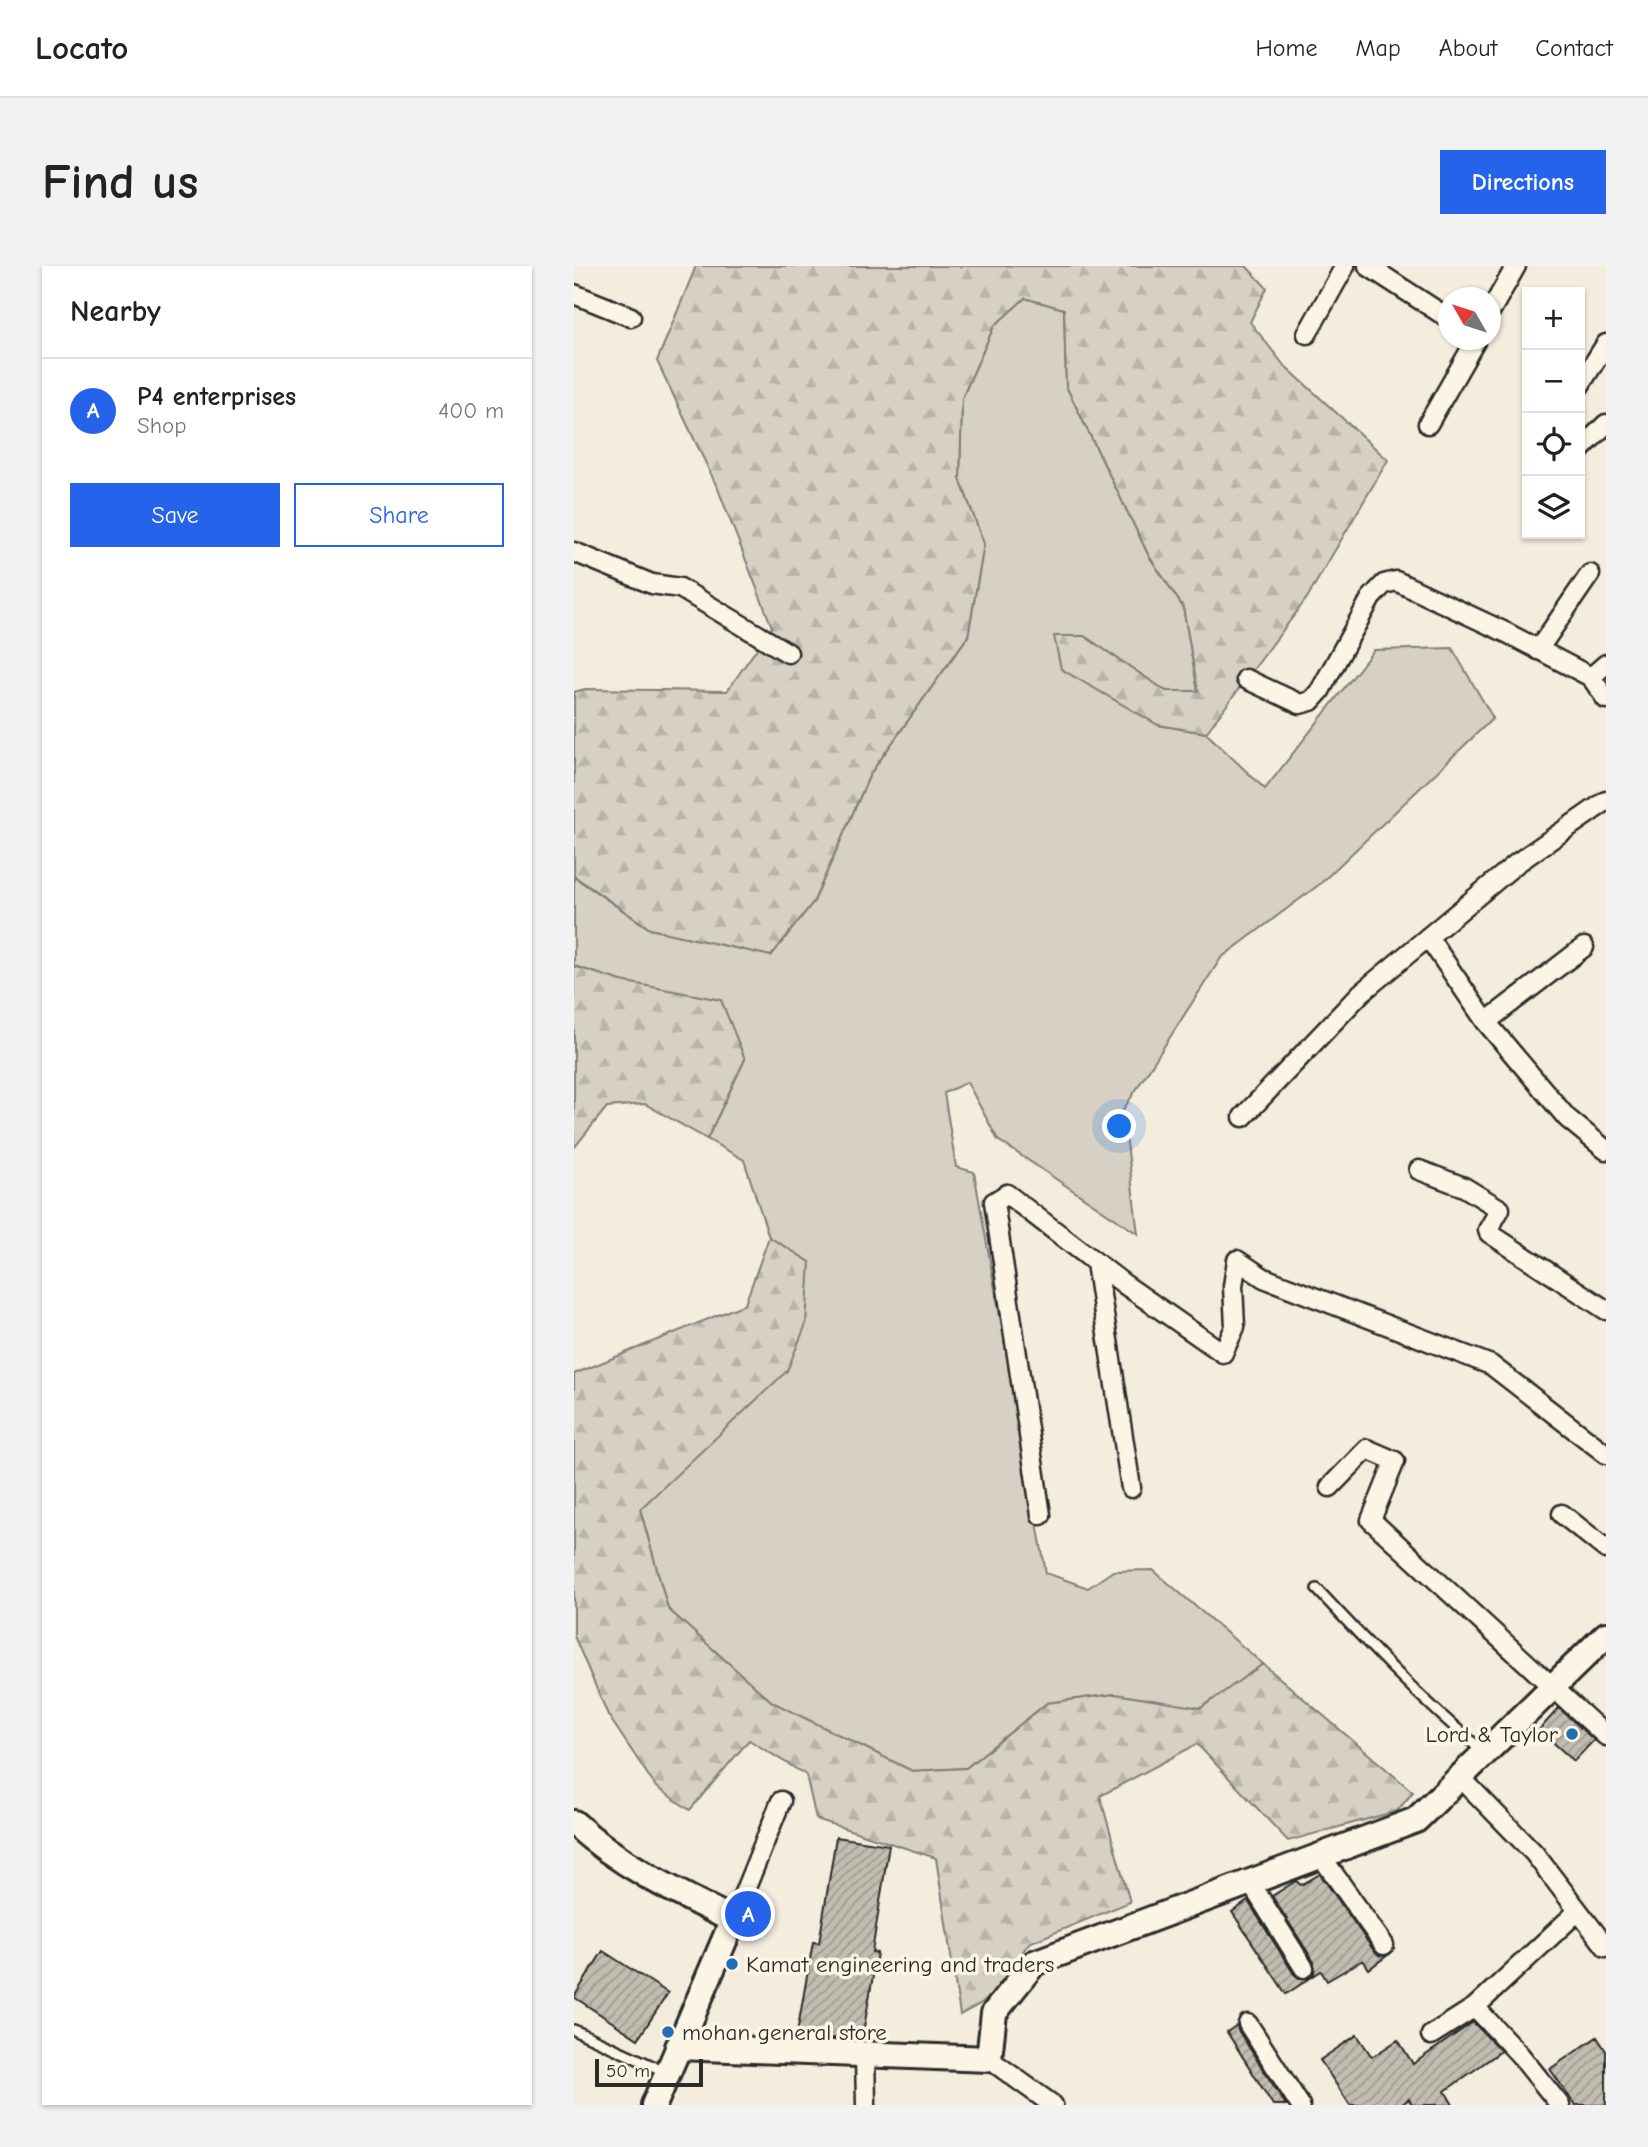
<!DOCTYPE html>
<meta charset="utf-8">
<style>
:root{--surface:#fff;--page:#f2f2f2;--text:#222;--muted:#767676;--line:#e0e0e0;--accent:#2563eb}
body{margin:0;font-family:"Comic Neue",sans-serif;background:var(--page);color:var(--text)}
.controls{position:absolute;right:21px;top:21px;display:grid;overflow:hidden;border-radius:0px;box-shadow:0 2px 5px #0004}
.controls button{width:63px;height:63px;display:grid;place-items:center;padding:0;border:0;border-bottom:2px solid var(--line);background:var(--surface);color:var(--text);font:35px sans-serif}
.compass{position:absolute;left:864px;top:21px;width:63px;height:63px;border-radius:50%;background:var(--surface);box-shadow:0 2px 5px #0004;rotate:309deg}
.scale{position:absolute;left:21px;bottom:18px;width:108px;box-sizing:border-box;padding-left:7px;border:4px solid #2b2b2b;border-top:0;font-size:19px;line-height:24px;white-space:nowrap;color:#2b2b2b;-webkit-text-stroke:5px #fcf5e5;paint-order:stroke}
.you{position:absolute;left:546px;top:861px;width:24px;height:24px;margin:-18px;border:5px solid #fff;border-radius:50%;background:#1a73e8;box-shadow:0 0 0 10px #1a73e833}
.badge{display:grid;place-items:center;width:46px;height:46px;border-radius:50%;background:var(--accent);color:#fff;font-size:23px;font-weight:700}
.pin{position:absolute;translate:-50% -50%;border:4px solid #fff;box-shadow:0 2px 7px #0006}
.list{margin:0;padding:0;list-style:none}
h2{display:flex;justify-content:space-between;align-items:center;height:91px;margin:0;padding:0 28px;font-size:30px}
h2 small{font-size:23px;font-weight:400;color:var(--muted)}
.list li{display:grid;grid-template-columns:46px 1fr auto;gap:21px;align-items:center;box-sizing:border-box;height:105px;padding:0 28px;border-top:2px solid var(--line)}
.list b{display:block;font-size:26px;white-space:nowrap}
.list p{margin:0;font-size:23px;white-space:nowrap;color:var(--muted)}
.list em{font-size:23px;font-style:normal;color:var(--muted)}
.actions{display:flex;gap:14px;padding:21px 28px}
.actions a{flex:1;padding:16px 0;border:2px solid var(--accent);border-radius:0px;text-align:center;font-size:24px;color:var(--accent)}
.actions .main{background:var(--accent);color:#fff}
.icon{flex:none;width:38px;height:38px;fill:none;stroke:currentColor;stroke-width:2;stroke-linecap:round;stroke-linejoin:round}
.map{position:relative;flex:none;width:1032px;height:1839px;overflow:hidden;border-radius:0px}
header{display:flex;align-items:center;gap:42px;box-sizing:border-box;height:98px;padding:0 35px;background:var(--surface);border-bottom:2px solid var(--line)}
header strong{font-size:33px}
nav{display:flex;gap:38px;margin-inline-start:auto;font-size:24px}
.intro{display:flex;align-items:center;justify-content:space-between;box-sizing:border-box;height:168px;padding:0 42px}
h1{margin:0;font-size:49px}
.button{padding:18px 32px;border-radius:0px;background:var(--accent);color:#fff;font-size:24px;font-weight:700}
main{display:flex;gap:42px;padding:0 42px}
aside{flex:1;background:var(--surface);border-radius:0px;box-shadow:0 2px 5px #0004}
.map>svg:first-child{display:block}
</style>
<header>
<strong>Locato</strong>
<nav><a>Home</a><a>Map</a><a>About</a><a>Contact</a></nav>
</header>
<div class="intro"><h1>Find us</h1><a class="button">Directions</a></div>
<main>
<aside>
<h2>Nearby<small></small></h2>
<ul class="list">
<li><span class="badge">A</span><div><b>P4 enterprises</b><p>Shop</p></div><em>400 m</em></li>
</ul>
<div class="actions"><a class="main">Save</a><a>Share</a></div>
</aside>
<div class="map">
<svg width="1032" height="1839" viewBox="0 0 1032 1839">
<defs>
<pattern id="forest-firs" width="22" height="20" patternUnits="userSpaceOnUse" patternTransform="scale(1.75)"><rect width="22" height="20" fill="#d6d1c4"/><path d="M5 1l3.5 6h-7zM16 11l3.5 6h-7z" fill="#b8b4a9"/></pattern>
<pattern id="building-hatch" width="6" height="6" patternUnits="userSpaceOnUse" patternTransform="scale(1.75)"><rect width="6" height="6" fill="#c2bdb1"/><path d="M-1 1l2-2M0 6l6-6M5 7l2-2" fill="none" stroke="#9e9a90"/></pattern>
</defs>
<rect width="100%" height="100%" fill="#f4edde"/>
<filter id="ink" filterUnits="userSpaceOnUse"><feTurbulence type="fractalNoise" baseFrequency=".0143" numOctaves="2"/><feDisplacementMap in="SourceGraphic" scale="14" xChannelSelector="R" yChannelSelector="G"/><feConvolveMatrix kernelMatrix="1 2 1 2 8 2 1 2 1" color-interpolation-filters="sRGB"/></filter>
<g filter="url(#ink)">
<path fill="#d6d1c4" stroke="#807e78" stroke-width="2" d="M451 32 490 43 492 120 575 290 609 341 624 425H592L510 370 584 459 632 467 691 523 800 384 878 382 919 452 746 618 647 692 549 844 564 968 424 874 393 816 370 827 382 901 400 906 472 1307 514 1322 539 1305 579 1304 689 1398 627 1443 541 1428 473 1437 392 1502 338 1505 198 1436 94 1343 66 1243 134 1177 236 996 195 971 170 894 133 873 171 793 47 715 0 700V611L76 663 197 690 240 635 296 508 394 370 410 278 386 213 388 132 420 60Z"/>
<path fill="url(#forest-firs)" stroke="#807e78" stroke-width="2" d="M122 0H672L693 22 676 56 709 98 814 194 733 332 632 467 584 459 487 403 480 370H510L592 425H624L609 341 575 290 492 120 490 43 451 32 420 60 388 132 386 213 410 278 394 370 296 508 240 635 197 690 76 663 0 610V426L11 423 153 425 198 361 144 223 83 95Z
M0 700 47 715 147 734 171 793 133 873 71 838 33 841 0 882Z
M195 971 236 996 232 1058 213 1105 66 1243 94 1343 198 1436 338 1505 392 1502 473 1437 541 1428 627 1442 689 1398 839 1526 823 1545 714 1575 623 1478 526 1530 556 1636 455 1677 415 1733 386 1749 362 1592 242 1553 232 1509 175 1474 116 1544 82 1521 34 1449 0 1370V1108L171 1038Z"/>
<path fill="url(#building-hatch)" stroke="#2b2b2b" stroke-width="2" d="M985 1442 1020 1474 1000 1495 965 1464Z
M262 1571 315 1579 298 1686 303 1687 288 1773 253 1772 223 1767 239 1676 245 1677Z
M746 1608 801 1686 806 1690 814 1689 795 1703 789 1694 753 1715 747 1705 712 1728 658 1646 674 1635 720 1708 725 1712H735L740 1707V1696L698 1630 722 1615 727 1619Z
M29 1685 94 1727 64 1773 0 1731Z
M899 1756 927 1785 871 1825 879 1839H838L835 1833 827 1839H776L746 1794 783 1769 798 1791 824 1774 839 1798Z
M663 1759 664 1764 712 1839H699L653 1766Z
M1023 1771 1032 1785V1839H1001L976 1803Z"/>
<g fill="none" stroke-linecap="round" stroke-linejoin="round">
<g stroke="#2b2b2b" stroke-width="14">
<path id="lane" d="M743 1323C796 1380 849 1436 910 1486
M0 1764 92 1806"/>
</g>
<g stroke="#2b2b2b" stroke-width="23">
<path id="street" d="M794 0 874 52
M0 28 57 51
M916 46 942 0
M733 68 771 0
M1006 119 1032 78
M854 158 902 74
M1006 184 1032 158
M0 286 78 318 106 322 214 387
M964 384 1016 308
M1017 411 1032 398
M672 413 726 438 737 435 746 425 797 332 810 318 822 315 933 367 1017 411 1032 433
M854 671 912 756 993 852 1032 884
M912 756 1010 681
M669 851 787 727 943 597 1032 535
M845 904 890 921 926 943 914 964 915 967 1032 1044
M522 997 557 1222
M756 1221 793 1183 821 1195 797 1254 1032 1470
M988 1248 1032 1283
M467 1249 420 936 433 928 550 1018 649 1087 661 1061 659 1020 663 994 690 1012 917 1099 1032 1188
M886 1511 960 1587 1032 1681
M747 1590 810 1679
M676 1616 730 1702
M159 1654 207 1535
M901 1741 946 1789 986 1839
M674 1758 726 1839
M857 1769 901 1741 1003 1646
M291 1788 292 1839
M415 1793 479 1839"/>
</g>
<g stroke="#2b2b2b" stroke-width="30">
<path id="secondary" d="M0 1557C47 1600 102 1626 159 1654L80 1839
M104 1781 415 1793 420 1747 460 1697 842 1554 1032 1369"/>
</g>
<use href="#lane" stroke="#fcf5e5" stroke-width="9"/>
<use href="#street" stroke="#fcf5e5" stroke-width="18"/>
<use href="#secondary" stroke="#fcf5e5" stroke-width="24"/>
</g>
</g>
<g fill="#1f6fb2" stroke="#fcf5e5" stroke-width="2.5">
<circle cx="998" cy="1468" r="7"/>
<circle cx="158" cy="1698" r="7"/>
<circle cx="94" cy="1766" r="7"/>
</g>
<g text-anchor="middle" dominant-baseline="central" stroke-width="7" stroke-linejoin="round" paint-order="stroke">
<g font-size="23" fill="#2b2b2b" stroke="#fcf5e5" text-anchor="start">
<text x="984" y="1468" text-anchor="end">Lord &amp; Taylor</text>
<text x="172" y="1698">Kamat engineering and traders</text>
<text x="108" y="1766">mohan general store</text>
</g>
</g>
</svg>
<div class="controls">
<button>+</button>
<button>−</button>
<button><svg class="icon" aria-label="locate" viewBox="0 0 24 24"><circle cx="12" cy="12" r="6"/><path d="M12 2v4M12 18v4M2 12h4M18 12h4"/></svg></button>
<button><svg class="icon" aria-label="layers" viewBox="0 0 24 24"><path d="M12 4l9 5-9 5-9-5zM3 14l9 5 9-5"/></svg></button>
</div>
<svg class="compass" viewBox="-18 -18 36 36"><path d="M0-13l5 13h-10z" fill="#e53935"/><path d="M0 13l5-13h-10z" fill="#767676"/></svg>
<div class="scale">50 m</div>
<div class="you"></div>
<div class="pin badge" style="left:174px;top:1648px">A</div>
</div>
</main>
